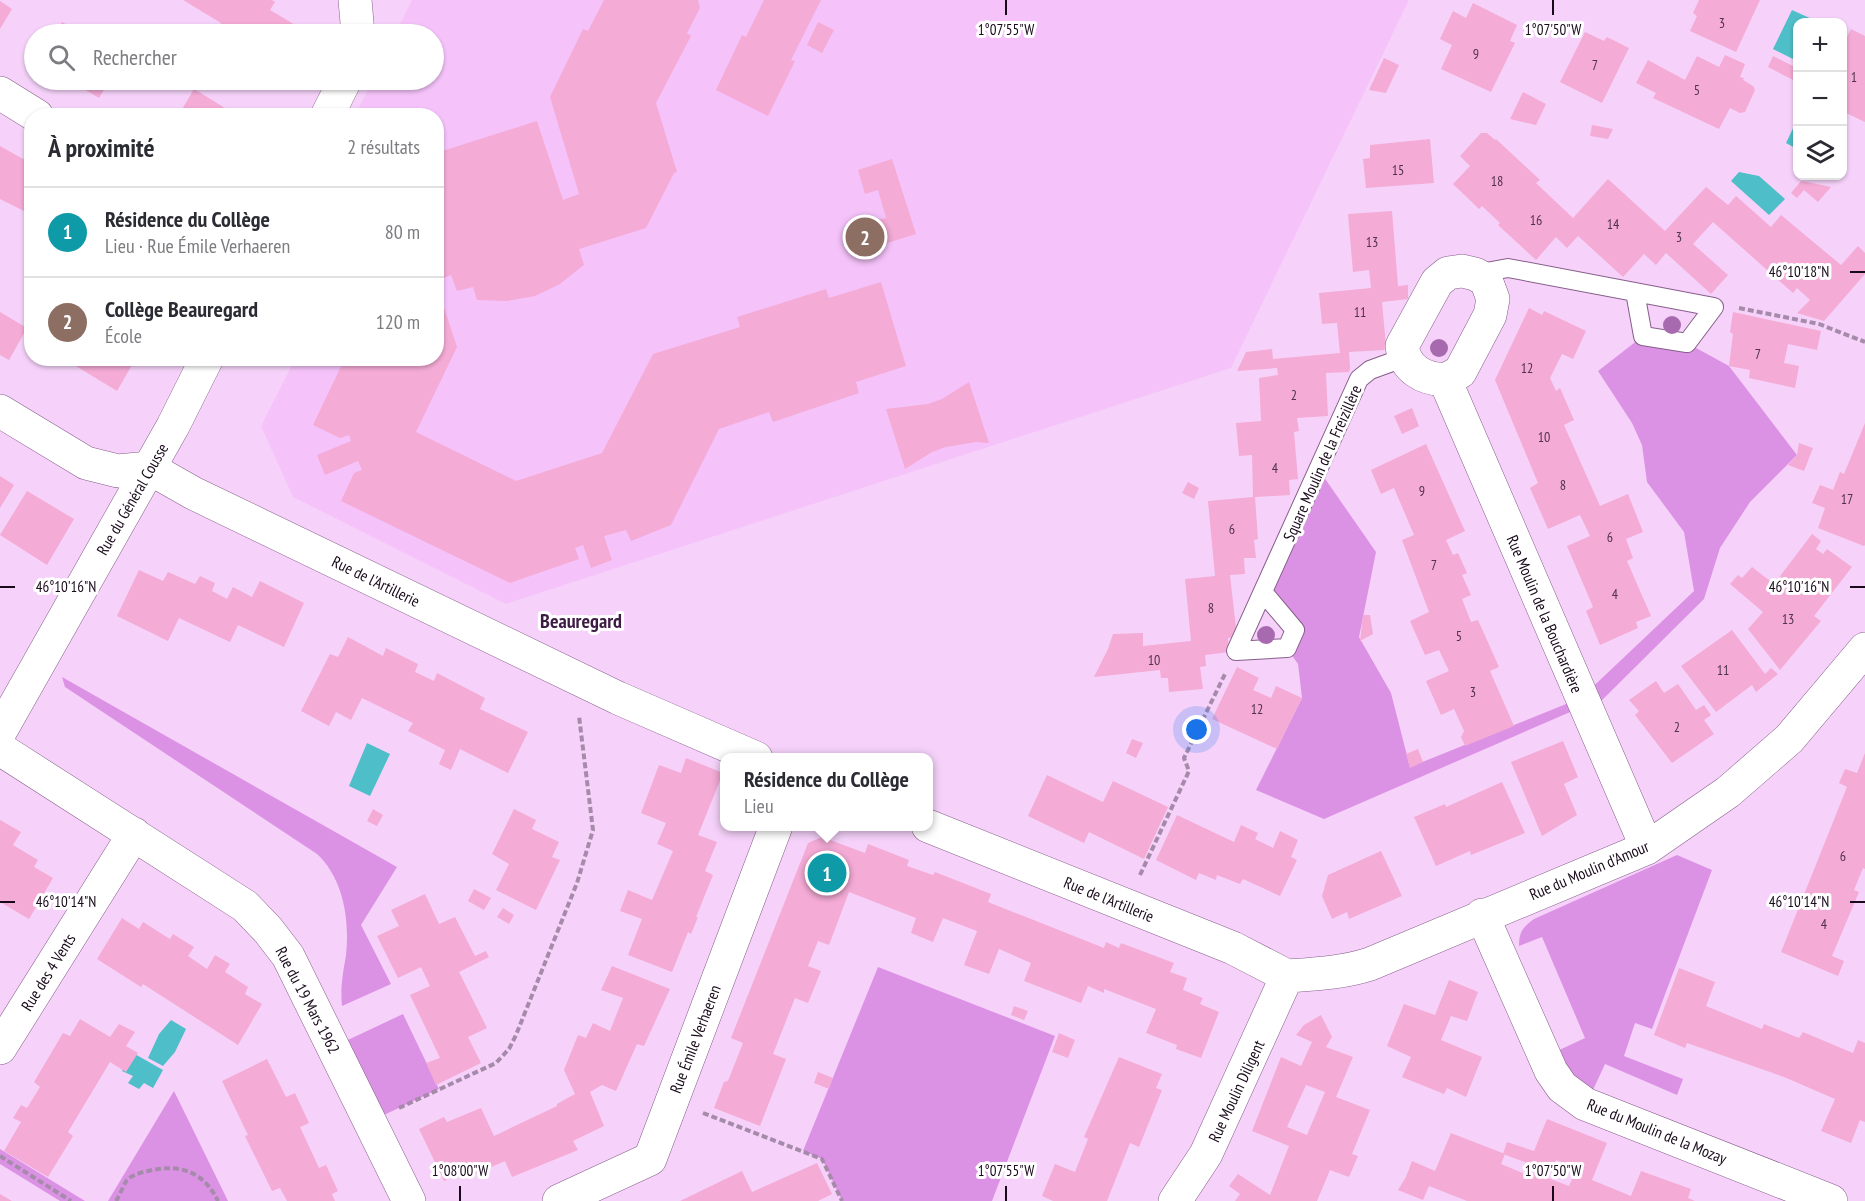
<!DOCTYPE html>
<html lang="fr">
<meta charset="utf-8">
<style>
:root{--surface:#fff;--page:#f7f7f7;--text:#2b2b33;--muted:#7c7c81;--line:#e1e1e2;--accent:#189220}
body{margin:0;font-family:"PT Sans Narrow",sans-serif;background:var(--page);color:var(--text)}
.controls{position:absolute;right:18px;top:18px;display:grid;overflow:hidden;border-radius:12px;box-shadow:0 2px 4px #0004}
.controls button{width:54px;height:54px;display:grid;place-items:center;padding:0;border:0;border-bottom:2px solid var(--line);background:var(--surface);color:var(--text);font:30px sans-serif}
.you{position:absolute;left:1197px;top:730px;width:21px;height:21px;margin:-15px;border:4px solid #fff;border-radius:50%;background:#1a73e8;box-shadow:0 0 0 9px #1a73e833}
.badge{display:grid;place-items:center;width:39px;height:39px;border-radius:50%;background:var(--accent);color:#fff;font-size:20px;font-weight:700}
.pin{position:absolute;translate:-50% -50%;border:3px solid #fff;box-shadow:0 2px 6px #0006}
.popup{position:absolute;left:720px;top:753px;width:213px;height:78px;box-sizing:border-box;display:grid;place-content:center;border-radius:12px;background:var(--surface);filter:drop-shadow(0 2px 4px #0005);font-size:20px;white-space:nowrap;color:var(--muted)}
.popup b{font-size:22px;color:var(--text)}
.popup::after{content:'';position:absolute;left:50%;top:100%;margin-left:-12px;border:12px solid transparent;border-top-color:var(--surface)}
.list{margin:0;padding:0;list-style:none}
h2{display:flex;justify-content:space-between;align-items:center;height:78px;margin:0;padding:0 24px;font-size:26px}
h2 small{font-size:20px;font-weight:400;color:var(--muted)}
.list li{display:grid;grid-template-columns:39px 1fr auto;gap:18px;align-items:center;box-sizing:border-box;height:90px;padding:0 24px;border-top:2px solid var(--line)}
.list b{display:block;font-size:22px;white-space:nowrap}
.list p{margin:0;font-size:20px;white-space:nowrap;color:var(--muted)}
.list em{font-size:20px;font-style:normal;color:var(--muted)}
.icon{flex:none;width:33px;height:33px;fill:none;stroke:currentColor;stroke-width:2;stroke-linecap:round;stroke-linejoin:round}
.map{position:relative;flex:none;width:1865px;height:1201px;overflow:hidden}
.search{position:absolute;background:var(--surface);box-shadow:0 2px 4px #0004;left:24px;top:24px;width:420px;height:66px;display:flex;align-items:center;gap:15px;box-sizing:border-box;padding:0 21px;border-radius:33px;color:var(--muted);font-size:22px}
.panel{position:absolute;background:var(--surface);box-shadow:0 2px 4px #0004;left:24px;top:108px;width:420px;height:258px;border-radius:24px}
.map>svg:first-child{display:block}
</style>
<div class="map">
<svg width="1865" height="1201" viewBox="0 0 1865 1201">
<rect width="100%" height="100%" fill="#f6d2fa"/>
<path fill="#f5c3fa" d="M412 0H1409L1231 368 506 604 293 497 261 426 295 359 436 358V116L355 115 373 80H434V34H395Z"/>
<path fill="#dc92e4" d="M1643 336 1687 343 1729 366 1797 455 1750 502 1720 548 1704 599 1588 714 1584 706 1324 819 1256 790 1302 698 1298 664 1287 648 1294 630 1263 592 1319 470 1376 552 1359 637 1391 693 1410 767 1581 698 1694 591 1684 532 1647 482 1642 445 1632 423 1598 371Z
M62 677 397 867 361 925 391 984 342 1006C340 988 343 973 346 955 350 919 343 878 317 854L65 687Z
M1677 855 1712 870 1652 1029 1635 1023 1624 1056 1683 1079 1677 1095 1605 1064 1593 1090 1573 1077 1555 1052 1585 1038 1542 937 1519 946C1519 932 1523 927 1534 919Z
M878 967 1055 1036 992 1201H842L822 1159 803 1151Z
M403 1014 439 1089 369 1122 333 1047Z
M174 1091 228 1201H108Z
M0 1149 85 1201H60L0 1164Z"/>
<path fill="#4ebec8" d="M1792 10 1814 20 1812 22H1798L1797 54 1795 60 1773 49Z
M1797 120V149L1786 143Z
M1739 172 1759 176 1785 199 1769 215 1731 181Z
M367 743 390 754 370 796 349 786Z
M171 1020 186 1029 175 1052 163 1066 148 1058 159 1034Z
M133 1053 163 1070 153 1088 144 1083 139 1089 128 1083 133 1076 122 1071Z"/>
<path fill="#f4abd6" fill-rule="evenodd" d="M183 0H272L275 2 270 10 302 29 298 34H214L221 23Z
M604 0H698L700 8 687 33 691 36 656 103 677 172 674 173 646 228 579 249 584 265 560 284 535 296 507 301 477 300 473 287 457 291 451 275 436 281V173L438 172 436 153 537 121 563 200 579 194 550 97 583 29 588 31Z
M764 0H821L791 60 795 61 768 116 716 90 742 35 746 37Z
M1699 0H1760L1736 52 1690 31 1697 16 1693 13Z
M0 1 12 9 0 29Z
M1473 3 1517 25 1510 41 1515 43 1491 92 1441 69 1452 45 1440 39 1453 11 1466 18Z
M62 22 83 34H55Z
M818 22 834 30 822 53 807 45Z
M1851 29 1865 36V122L1842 111V47Z
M1585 32 1604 41 1607 37 1629 48 1602 103 1560 82Z
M1725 55 1745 64 1740 77 1744 78 1743 80 1753 86 1755 90 1745 112 1740 113 1730 108 1719 129 1653 98 1656 93 1636 83 1648 60 1685 80 1697 56 1719 67Z
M1773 56 1797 68V82L1768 67Z
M1384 58 1399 65 1386 93 1369 90Z
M69 80H110L99 98Z
M194 89 238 116H178Z
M1523 92 1546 104 1536 125 1510 119Z
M155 109 165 116H151Z
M1592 125 1613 129 1608 139 1590 136Z
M1481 133H1487L1495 140 1496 139 1540 180 1536 183 1573 218 1608 179 1665 231 1706 187 1728 205 1736 196 1771 227 1781 215 1841 265 1858 246 1865 253V274L1824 321 1797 313 1810 300 1797 288 1793 293 1713 222 1693 244 1728 275 1711 294 1666 253 1656 265 1644 254 1623 277 1578 236 1567 248 1556 237 1536 260 1498 225 1500 223 1482 206 1479 209 1453 184 1470 166 1460 156Z
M1430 139 1434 183 1366 188 1363 159 1370 158V145Z
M0 146 32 164V215L0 199Z
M892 159 916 234 881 245 874 221 886 218 878 190 865 194 858 170Z
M1801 181 1812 183 1831 187 1818 202 1804 190 1797 198 1791 193Z
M1392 211 1398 286 1408 285V299L1382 302 1386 346 1384 350 1349 352 1350 368 1349 372 1326 373 1328 416 1297 418 1299 431 1294 432 1298 479 1289 480 1290 495 1255 497 1258 539 1254 540 1256 558H1244L1245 574 1230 575 1237 637 1228 638 1229 652 1205 655 1206 666 1200 667 1203 689 1169 692 1168 678H1161L1160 670 1094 677 1108 649 1113 634 1143 633V646L1191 641 1185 579 1215 576 1208 501 1253 497 1252 455 1239 456 1236 423 1261 421 1259 378 1278 375 1277 368 1237 371 1246 352 1272 349 1273 359 1340 353 1337 323 1322 324 1319 293 1371 288 1369 270 1353 272 1348 214Z
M881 282 906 366 856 382 859 393 773 422 769 412 719 429 671 525 631 541 626 530 604 536 612 560 591 568 583 545 575 548 579 559 510 583 341 501 354 473 362 470 358 461 325 475 317 455 351 441 349 435 340 438 313 425 345 358H436V283L457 347 416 432 516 481 602 453 653 354 740 327 737 317 826 289 829 298Z
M1529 308 1542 315 1544 311 1586 331 1573 359 1562 354 1550 378 1556 391 1560 388 1574 420 1564 425 1600 506 1628 494 1643 532 1626 539 1633 558 1627 561 1651 616 1636 622 1638 628 1600 645 1586 611 1593 607 1567 546 1590 536 1580 515 1548 529 1530 488 1538 483 1495 380Z
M0 312 27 328 9 360 0 355Z
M1733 312 1821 331 1817 350 1788 344 1784 363 1799 366 1795 388 1749 378 1750 370 1729 366 1733 334 1730 332Z
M74 358H136L117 391 71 363Z
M969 382 989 443 976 442 946 447 932 452 905 469 886 409 928 404 942 399Z
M1412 408 1419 426 1402 434 1394 416Z
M1865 423V545L1864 546 1818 528 1825 508 1812 503 1820 485 1833 490 1840 472 1844 474Z
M1799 443 1813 448 1804 471 1788 465 1797 455Z
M1426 444 1465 531 1446 540 1453 555 1458 553 1467 573 1462 575 1471 595 1462 599 1471 622 1478 620 1499 667 1490 671 1514 726 1465 746 1461 737 1464 731 1454 709 1441 715 1426 681 1449 671 1439 650 1425 655 1410 621 1429 612 1402 540 1414 535 1394 488 1381 494 1371 470Z
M0 476 14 485 0 508Z
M1188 482 1199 488 1194 499 1182 493Z
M27 491 74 519 47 565 0 535Z
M1812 534 1821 541 1816 549 1823 554 1827 549 1852 567 1814 616 1821 621 1780 670 1748 629 1763 612 1730 584 1738 575 1742 578 1752 567 1774 584Z
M139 570 163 581 168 572 195 584 200 576 215 583 212 591 227 599 233 587 252 597 260 581 304 603 284 647 238 625 230 642 179 618 168 641 117 616Z
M1363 615H1370L1373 634 1360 641Z
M1732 630 1765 674 1771 668 1778 674 1756 692 1752 685 1716 712 1681 666Z
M348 637 383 656 386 648 418 664 415 672 434 681 437 673 485 698 480 709 528 732 508 773 460 749 451 770 439 764 445 750 408 731 413 723 362 698 351 720 336 712 329 726 301 711 330 654 338 657Z
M1237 667 1259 678 1253 690 1271 698 1276 686 1302 698 1277 749 1212 719Z
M1656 681 1664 693 1678 684 1696 710 1704 705 1711 715 1704 720 1714 734 1672 763 1635 715 1639 711 1629 700Z
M1132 739 1143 743 1136 758 1126 753Z
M1563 741 1578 777 1564 784 1577 815 1542 836 1511 762Z
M1418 749 1423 762 1410 768 1406 754Z
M1865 753V869L1863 868 1854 890 1859 892 1832 956 1844 961 1838 976 1781 952 1847 787 1839 783 1845 769 1857 773Z
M686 758 723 773 698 835 717 842 705 871 713 875 696 917H698L691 934 688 932 672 972 628 955 642 919 620 911 628 890 652 900 673 851 657 844 666 823 641 813 659 765 681 773Z
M1047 775 1103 802 1113 781 1168 807 1144 859 1089 832 1084 843 1028 816Z
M1502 782 1525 833 1471 855 1470 851 1436 866 1414 817 1445 804 1446 807Z
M373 809 383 815 377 826 367 821Z
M514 809 536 820 532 829 559 842 552 857 560 860 536 910 496 890 509 864 492 854Z
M1177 815 1234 842 1241 825 1258 833 1255 839 1273 848 1280 831 1298 840 1291 857 1297 860 1280 896 1243 879 1240 884 1217 875 1216 880 1199 873 1196 880 1156 860Z
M0 820 21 832 13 845 38 860 34 867 53 878 29 919 0 902Z
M822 837 865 853 868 844 909 860 907 866 933 875 935 872 991 894 988 902 1104 948 1106 942 1119 948 1121 943 1174 963 1170 972 1187 978 1183 990 1203 998 1200 1004 1219 1012 1201 1058 1176 1049 1177 1045 1146 1033 1156 1009 1104 989V993L1088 986 1081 1003 1024 981 1031 963 999 949 989 974 964 965 977 931 943 918 933 942 911 933 916 918 849 892 829 945 818 941 808 966 821 971 808 1003 795 998 773 1054 786 1059 760 1126 714 1108 724 1082 728 1081 743 1043 731 1038 808 843Z
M1381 851 1402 896 1349 919 1347 912 1332 919 1322 896 1328 875Z
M474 889 491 898 484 910 468 901Z
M425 894 439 924 455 917 475 956 486 951 489 957 459 972 487 1028 468 1037 481 1063 436 1085 426 1063 440 1058 410 995 430 986 421 967 398 978 377 936 399 926 391 910Z
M503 908 514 915 509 924 497 917Z
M122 918 139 929 143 922 170 939 173 934 194 947 188 956 207 969 215 955 230 964 225 972 248 987 245 994 262 1004 238 1045 143 984 141 987 97 959Z
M612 966 670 989 644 1046 637 1044 616 1091 602 1085 590 1092 604 1126 573 1141 578 1150 512 1177 505 1161 473 1175 471 1169 444 1181 419 1129 444 1117 447 1122 481 1108 494 1136 557 1106V1104L575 1094 564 1070 578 1035 586 1038 593 1023 610 1031 623 998 601 990Z
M1679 968 1715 982 1706 1006 1762 1029 1764 1024 1799 1038 1803 1032 1853 1053 1858 1040 1865 1043V1122L1860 1120 1851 1143 1821 1131 1835 1099 1784 1077 1687 1043 1685 1048 1654 1035Z
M1449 980 1478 992 1467 1021 1451 1016 1441 1040 1482 1057 1466 1097 1447 1088 1444 1094 1402 1077 1411 1057 1387 1046 1404 1004 1435 1015Z
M1014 1006 1028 1011 1024 1020 1011 1015Z
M1321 1015 1332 1037 1326 1047 1353 1057 1336 1097 1370 1110 1352 1154 1358 1156 1349 1177 1330 1170 1317 1201H1235L1240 1194 1229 1186 1238 1174 1270 1195 1289 1146 1252 1131 1281 1057 1301 1066 1312 1042 1296 1035 1304 1025ZM1306 1085 1325 1092 1307 1135 1287 1127Z
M80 1019 110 1037 119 1024 135 1032 126 1046 138 1053 126 1072 110 1062 68 1132 73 1136 48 1177 4 1151 21 1122 13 1118 21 1105 27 1108 40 1087 34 1082 63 1033 70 1036Z
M1059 1033 1075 1040 1068 1058 1052 1052Z
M1119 1057 1162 1074 1156 1088 1162 1090 1139 1147 1130 1143 1107 1201H1053L1042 1196 1055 1164 1075 1172 1088 1139 1084 1137Z
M267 1059 286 1097 295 1093 309 1123 300 1127 319 1168 326 1165 338 1191 332 1194 335 1201H287L280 1188 272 1191 245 1136 248 1135 222 1081Z
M818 1072 833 1078 829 1089 814 1083Z
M1547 1119 1607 1143 1592 1180 1631 1196 1641 1171 1691 1189 1688 1198 1695 1201H1467L1429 1186 1423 1200 1398 1190 1406 1177 1412 1161 1435 1171 1451 1133 1505 1154 1501 1164 1525 1174 1527 1170 1569 1186 1577 1168 1556 1160 1552 1172 1503 1154 1507 1142 1534 1151Z
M817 1163 832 1194 818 1201H680L742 1171 752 1192Z
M0 1194 12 1201H0Z"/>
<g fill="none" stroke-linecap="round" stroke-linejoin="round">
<g stroke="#865e8a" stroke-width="20">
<path id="service" d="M1475 274 1508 268 1714 307 1687 343 1643 336 1635 292
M1263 592 1295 630 1287 648 1236 651 1359 379 1370 370 1403 358"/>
</g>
<g stroke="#865e8a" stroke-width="34">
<path id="minor" d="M355 0 358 34
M0 93 37 116
M327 116 345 80
M1445 380 1460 372 1490 315 1493 299 1486 280 1475 274 1462 271 1448 273 1437 282 1402 346C1405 369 1423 379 1445 380L1647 848
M0 411 86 463 118 471 149 468 193 493 618 698 756 758
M0 732 173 426 207 358
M0 749 245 906 268 930 288 956 409 1201
M928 826 1233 948 1287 976
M1482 915 1551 1071 1562 1087 1585 1104 1831 1201
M1287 976C1316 974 1342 973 1370 964L1647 848 1728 792 1789 739 1865 649
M0 1048 134 834
M559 1201 650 1159 776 826
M1175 1201 1206 1154 1287 976"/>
</g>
<path stroke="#a68aaa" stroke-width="4" stroke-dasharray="6 3" stroke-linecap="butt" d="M1739 308 1819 324 1865 342
M1140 875 1189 771 1184 758 1225 674
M399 1108 496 1063 509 1049 516 1035 577 883 593 830 579 716
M703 1113 822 1159 842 1201
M0 1156 71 1201
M116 1201C120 1195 123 1186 127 1180 132 1175 142 1172 148 1171 180 1163 204 1172 218 1201"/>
<use href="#service" stroke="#fff" stroke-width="18"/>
<use href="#minor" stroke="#fff" stroke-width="33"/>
</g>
<g fill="#a86aaf">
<circle cx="1672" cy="325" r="9"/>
<circle cx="1439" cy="348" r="9"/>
<circle cx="1266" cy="635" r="9"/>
</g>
<path fill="none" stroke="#190a1b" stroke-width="2" d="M1006 0V15M1553 0V15M1850 272H1865M0 587H15M1850 587H1865M0 902H15M1850 902H1865M460 1186V1201M1006 1186V1201M1553 1186V1201"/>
<g text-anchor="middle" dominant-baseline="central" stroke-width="6" stroke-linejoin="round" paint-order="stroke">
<g font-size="14" fill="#50324a">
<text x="1722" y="23">3</text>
<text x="1476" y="54">9</text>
<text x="1595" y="65">7</text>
<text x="1854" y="77">1</text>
<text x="1697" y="90">5</text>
<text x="1398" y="170">15</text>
<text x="1497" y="181">18</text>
<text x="1536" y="220">16</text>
<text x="1613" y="224">14</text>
<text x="1679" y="237">3</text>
<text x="1372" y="242">13</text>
<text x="1360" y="312">11</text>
<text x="1758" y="354">7</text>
<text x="1527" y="368">12</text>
<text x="1294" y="395">2</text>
<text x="1544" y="437">10</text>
<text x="1275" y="468">4</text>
<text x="1563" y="485">8</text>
<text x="1422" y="491">9</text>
<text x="1847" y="499">17</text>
<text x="1232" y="529">6</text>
<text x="1610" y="537">6</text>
<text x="1434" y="565">7</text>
<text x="1615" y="594">4</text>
<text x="1211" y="608">8</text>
<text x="1788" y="619">13</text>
<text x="1459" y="636">5</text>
<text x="1154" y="660">10</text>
<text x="1723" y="670">11</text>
<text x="1473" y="692">3</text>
<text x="1257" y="709">12</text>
<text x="1677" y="727">2</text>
<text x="1843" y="856">6</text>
<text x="1824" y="924">4</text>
</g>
<g font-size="16" fill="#190a1b" stroke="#fff">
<text transform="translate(1322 463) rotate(-66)">Square Moulin de la Freizillère</text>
<text transform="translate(132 499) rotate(-60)">Rue du Général Cousse</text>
<text transform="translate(376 581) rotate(26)">Rue de l'Artillerie</text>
<text transform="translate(1545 614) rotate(67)">Rue Moulin de la Bouchardière</text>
<text transform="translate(1589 870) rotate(-23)">Rue du Moulin d'Amour</text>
<text transform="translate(1109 899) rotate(22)">Rue de l'Artillerie</text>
<text transform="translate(48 972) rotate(-58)">Rue des 4 Vents</text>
<text transform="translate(308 1000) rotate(62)">Rue du 19 Mars 1962</text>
<text transform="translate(695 1039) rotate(-69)">Rue Émile Verhaeren</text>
<text transform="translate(1236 1091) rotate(-65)">Rue Moulin Diligent</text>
<text transform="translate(1657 1131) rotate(22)">Rue du Moulin de la Mozay</text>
</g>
<g font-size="20" font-weight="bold" fill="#3f1c43" stroke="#fff">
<text x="581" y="621">Beauregard</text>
</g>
</g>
<g font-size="15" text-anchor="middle" fill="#190a1b" stroke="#fff" stroke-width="6" stroke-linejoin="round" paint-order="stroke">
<text x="1006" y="35">1°07'55"W</text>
<text x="1553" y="35">1°07'50"W</text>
<text x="1799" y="277">46°10'18"N</text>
<text x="66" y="592">46°10'16"N</text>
<text x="1799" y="592">46°10'16"N</text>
<text x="66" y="907">46°10'14"N</text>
<text x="1799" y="907">46°10'14"N</text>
<text x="460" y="1176">1°08'00"W</text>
<text x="1006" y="1176">1°07'55"W</text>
<text x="1553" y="1176">1°07'50"W</text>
</g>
</svg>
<div class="controls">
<button>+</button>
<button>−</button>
<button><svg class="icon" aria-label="layers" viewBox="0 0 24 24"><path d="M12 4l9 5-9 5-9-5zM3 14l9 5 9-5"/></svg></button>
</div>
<div class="you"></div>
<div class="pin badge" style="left:827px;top:873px;background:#0f9aa8">1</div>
<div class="popup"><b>Résidence du Collège</b>Lieu</div>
<div class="pin badge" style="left:865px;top:237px;background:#8d6e63">2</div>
<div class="search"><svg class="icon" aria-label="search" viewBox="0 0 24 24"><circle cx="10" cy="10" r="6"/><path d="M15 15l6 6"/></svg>Rechercher</div>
<section class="panel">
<h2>À proximité<small>2 résultats</small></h2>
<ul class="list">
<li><span class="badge" style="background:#0f9aa8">1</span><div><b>Résidence du Collège</b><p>Lieu · Rue Émile Verhaeren</p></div><em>80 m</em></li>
<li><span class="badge" style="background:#8d6e63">2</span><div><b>Collège Beauregard</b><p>École</p></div><em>120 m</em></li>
</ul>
</section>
</div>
